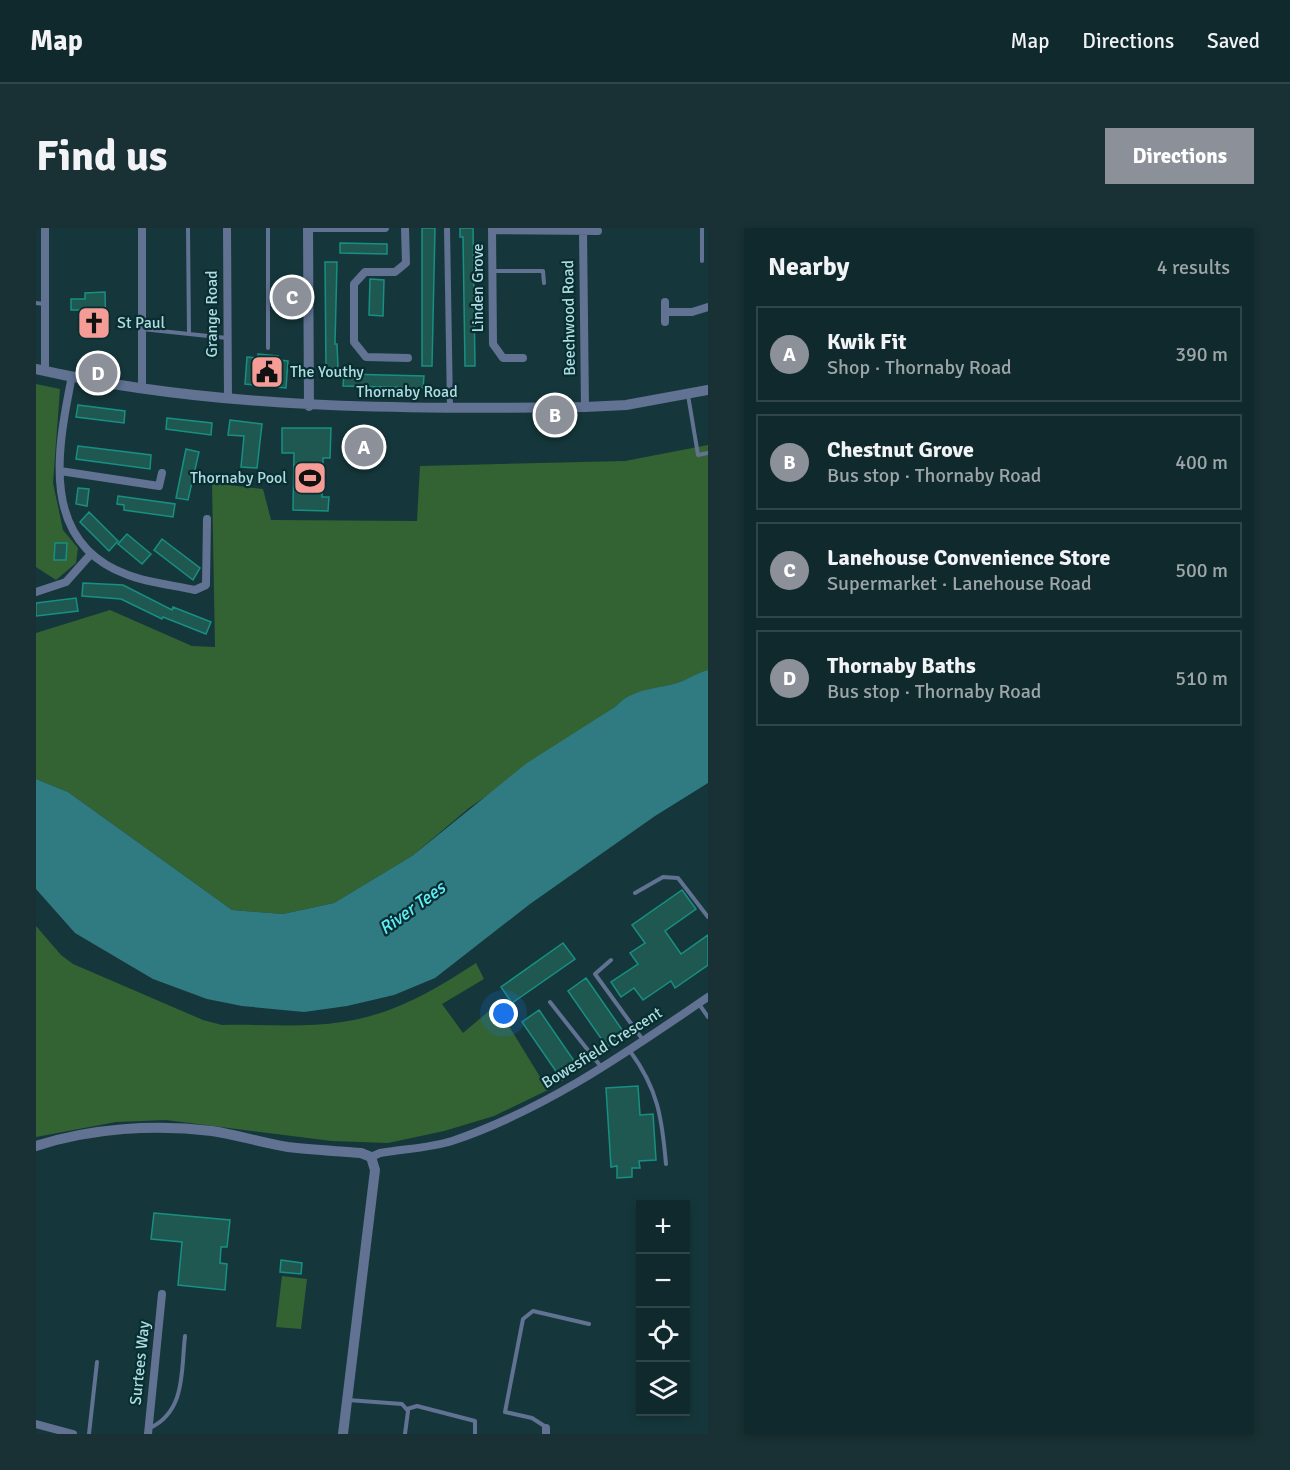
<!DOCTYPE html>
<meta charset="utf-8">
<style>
:root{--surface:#10292c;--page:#193134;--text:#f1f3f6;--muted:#9ca6a9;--line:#304548;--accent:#8c9099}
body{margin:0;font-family:Signika,sans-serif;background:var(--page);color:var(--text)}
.controls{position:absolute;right:18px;bottom:18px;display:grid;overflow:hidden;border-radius:0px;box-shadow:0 3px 9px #0003}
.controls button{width:54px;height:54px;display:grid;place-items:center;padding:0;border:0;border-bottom:2px solid var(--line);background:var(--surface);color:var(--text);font:30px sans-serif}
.you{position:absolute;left:468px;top:786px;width:21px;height:21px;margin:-15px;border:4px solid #fff;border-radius:50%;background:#1a73e8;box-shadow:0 0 0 9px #1a73e833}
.badge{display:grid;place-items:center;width:39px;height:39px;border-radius:50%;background:var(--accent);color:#fff;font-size:20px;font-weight:700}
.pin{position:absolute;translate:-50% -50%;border:3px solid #fff;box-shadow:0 2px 6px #0006}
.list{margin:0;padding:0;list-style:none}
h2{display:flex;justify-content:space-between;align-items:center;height:78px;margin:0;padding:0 24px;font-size:26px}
h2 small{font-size:20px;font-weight:400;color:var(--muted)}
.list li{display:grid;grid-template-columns:39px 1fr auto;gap:18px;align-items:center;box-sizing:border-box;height:96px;margin:0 12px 12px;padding:0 12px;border:2px solid var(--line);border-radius:0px}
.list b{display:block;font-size:22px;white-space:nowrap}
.list p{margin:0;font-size:20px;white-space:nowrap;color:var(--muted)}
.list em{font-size:20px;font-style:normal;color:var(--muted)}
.icon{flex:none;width:33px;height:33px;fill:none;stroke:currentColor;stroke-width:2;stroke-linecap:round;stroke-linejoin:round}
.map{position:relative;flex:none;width:672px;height:1206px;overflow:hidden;border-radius:0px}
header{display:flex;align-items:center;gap:36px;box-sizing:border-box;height:84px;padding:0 30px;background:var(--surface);border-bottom:2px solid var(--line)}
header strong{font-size:28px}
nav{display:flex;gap:33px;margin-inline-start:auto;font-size:21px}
.intro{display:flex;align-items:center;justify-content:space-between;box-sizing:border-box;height:144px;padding:0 36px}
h1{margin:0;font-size:42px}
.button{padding:15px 27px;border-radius:0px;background:var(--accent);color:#fff;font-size:21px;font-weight:700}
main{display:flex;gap:36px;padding:0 36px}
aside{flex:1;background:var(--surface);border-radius:0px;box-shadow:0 3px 9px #0003}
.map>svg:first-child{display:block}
</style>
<header>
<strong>Map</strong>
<nav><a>Map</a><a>Directions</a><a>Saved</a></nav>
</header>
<div class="intro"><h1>Find us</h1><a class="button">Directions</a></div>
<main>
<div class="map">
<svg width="672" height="1206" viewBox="0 0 672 1206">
<rect width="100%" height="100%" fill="#15373b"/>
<path fill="#336332" d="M0 156 24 161 17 255 27 302 42 320 40 335 20 352 0 339Z
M672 217V442C661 445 651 452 641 455 618 462 596 461 579 479L433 580 376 628 298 675 247 686 196 682 32 564 0 551V405L74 382 156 418 179 419 176 255 227 261 235 292 381 293 384 238 589 233Z
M0 698 25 727 37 736 167 792 186 797C224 796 269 800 306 794 356 787 399 762 440 735L448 751 406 776 427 805 460 777 512 862 458 888 408 903 352 915 296 913 130 892 80 894 0 909Z
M246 1048 271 1051 265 1101 240 1099Z"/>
<path fill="#307b82" d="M672 442V555L619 588 494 676 399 750 358 767 311 778 268 784 206 778 171 771 117 751 39 705 0 661V551L32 564 196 682 247 686 298 675 376 628 491 535 579 479C597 460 617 462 641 455 651 452 660 445 672 442Z"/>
<path fill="#1f5850" stroke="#179083" stroke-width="1.5" d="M386 0H399L396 138H386Z
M424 0H437L439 138H429L427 9H424Z
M304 15 351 16V26L304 25Z
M289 34H301L299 116H301L302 140H290Z
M334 51 348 52 347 88 333 87Z
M69 64 70 108 45 109V82H35V71H49V65Z
M222 126 242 128V132L252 133 250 160 209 156 211 129 222 130Z
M308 146 388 148 387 160 307 158Z
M42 177 89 183 88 195 40 189Z
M131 190 176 195 175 207 130 201Z
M194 192 226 196 221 240 205 239 208 208 192 207Z
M246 200H295L294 230H287L286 269H293L292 283 257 282 258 225H246Z
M42 218 115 227 114 241 40 231Z
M150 221 163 224 152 272 140 270Z
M42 260 53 261 51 278 40 276Z
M82 268 139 276 137 289 88 282V277L81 276Z
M53 284 82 313 73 323 44 294Z
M91 306 115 326 106 336 82 316Z
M126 311 164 340 157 352 118 322Z
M19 315H31L30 332H18Z
M47 355 87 357 136 382 137 379 175 394 170 406 127 389 126 391 85 371 46 368Z
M40 370 42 383 0 388V375Z
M646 662 660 681 629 703 645 726 672 707V737L639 760 635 753 607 772 598 760 585 769 575 754 602 736 594 725 609 715 596 697Z
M527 715 539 731 476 775 465 759Z
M550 750 589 806 571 819 532 763Z
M503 782 543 840 526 852 486 794Z
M602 858 604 887 617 886 620 932 603 933 604 940H596V949L581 950V938L575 939 570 860Z
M118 985 194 992 191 1019H185L184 1035 191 1036 189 1062 142 1057 146 1014 115 1011Z
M245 1032 266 1035 265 1046 244 1044Z"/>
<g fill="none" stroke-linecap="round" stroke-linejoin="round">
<path stroke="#617292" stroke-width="4" d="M152 0 153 106
M232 0V120
M666 0V33
M457 43H507L508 55
M0 75 8 76
M106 101 191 110
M652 167 662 227 672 225
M599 665 627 649 642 650 672 689
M575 732 559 746 607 812
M514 774 566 840
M663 776 672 789
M594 823C622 861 626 890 630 936
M312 1172 366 1176 372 1183 369 1206
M371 1181 381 1178 439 1193V1206
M510 1199 496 1190 469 1184 487 1091 497 1083 553 1096
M114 1200C150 1183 145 1143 149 1108
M53 1206 61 1134"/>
<path stroke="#617292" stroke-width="6" d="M411 0 414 180"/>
<path stroke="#617292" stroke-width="8" d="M106 0V159
M191 0 192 171
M272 0H349
M369 0 370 35 359 44H329L318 56V114L330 129 372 130
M456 0 457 116 467 130H487
M456 2 562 3
M547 3 549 179
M629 74V94
M629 84H656L672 79
M9 143V0
M36 148C21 222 3 315 92 347 113 355 137 357 159 362L170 357 171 291
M24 243 123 258 126 245
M0 364 30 354 54 327
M335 929 344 925C367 921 394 920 416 913 511 881 591 824 672 769
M0 1196 37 1206
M510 1200V1206
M112 1206 126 1066"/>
<path stroke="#617292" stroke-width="10" d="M272 0 273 178
M0 141C180 182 366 181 549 179L590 177 672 162
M0 918C55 900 119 896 176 903 202 907 227 915 252 919 276 922 301 923 325 925L335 929 339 942 307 1206"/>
</g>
<defs>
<g id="church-square" transform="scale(1.725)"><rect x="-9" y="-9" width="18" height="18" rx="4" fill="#f59c96" stroke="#092d30"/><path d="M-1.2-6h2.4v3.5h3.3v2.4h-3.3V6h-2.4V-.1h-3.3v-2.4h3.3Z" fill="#111"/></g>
<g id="civic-square" transform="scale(1.725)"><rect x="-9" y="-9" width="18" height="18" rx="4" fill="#f59c96" stroke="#092d30"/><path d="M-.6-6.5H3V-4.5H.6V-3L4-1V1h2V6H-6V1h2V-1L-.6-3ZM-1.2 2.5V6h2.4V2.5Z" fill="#111"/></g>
<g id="stadium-square" transform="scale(1.725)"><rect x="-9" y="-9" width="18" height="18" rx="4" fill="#f59c96" stroke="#092d30"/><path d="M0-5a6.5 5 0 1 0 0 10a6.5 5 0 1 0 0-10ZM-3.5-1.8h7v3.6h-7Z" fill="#111"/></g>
</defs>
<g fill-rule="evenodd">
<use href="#church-square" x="58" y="95"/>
<use href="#civic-square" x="231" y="144"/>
<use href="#stadium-square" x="274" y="250"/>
</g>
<g text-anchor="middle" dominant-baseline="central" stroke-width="4.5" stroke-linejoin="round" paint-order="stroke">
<g font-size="16" fill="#addde2" stroke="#092d30">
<text transform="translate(442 60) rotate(-90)">Linden Grove</text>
<text transform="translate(176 86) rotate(-90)">Grange Road</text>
<text transform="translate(533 90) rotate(-91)">Beechwood Road</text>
<text x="371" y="164">Thornaby Road</text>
<text transform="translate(566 820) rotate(-32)">Bowesfield Crescent</text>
<text transform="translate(104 1135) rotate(-84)">Surtees Way</text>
</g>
<g font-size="16" fill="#addde2" stroke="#092d30" text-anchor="start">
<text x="81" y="95">St Paul</text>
<text x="254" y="144">The Youthy</text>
<text x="251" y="250" text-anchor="end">Thornaby Pool</text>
</g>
<g font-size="18" font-style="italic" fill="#60eefa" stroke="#092d30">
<text transform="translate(376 680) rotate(-36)">River Tees</text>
</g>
</g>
</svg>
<div class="controls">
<button>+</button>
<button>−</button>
<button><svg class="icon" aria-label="locate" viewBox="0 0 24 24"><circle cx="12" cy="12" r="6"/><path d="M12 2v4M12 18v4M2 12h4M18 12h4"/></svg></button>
<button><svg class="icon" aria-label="layers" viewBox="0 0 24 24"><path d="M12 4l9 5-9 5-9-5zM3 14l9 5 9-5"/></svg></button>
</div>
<div class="you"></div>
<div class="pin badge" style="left:328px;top:219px">A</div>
<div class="pin badge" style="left:519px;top:187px">B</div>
<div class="pin badge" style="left:256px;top:69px">C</div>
<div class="pin badge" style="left:62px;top:145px">D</div>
</div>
<aside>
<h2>Nearby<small>4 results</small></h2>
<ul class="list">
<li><span class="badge">A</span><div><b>Kwik Fit</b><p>Shop · Thornaby Road</p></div><em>390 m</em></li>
<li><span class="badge">B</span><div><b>Chestnut Grove</b><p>Bus stop · Thornaby Road</p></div><em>400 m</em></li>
<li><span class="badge">C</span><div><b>Lanehouse Convenience Store</b><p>Supermarket · Lanehouse Road</p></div><em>500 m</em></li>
<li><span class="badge">D</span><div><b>Thornaby Baths</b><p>Bus stop · Thornaby Road</p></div><em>510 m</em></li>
</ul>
</aside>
</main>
